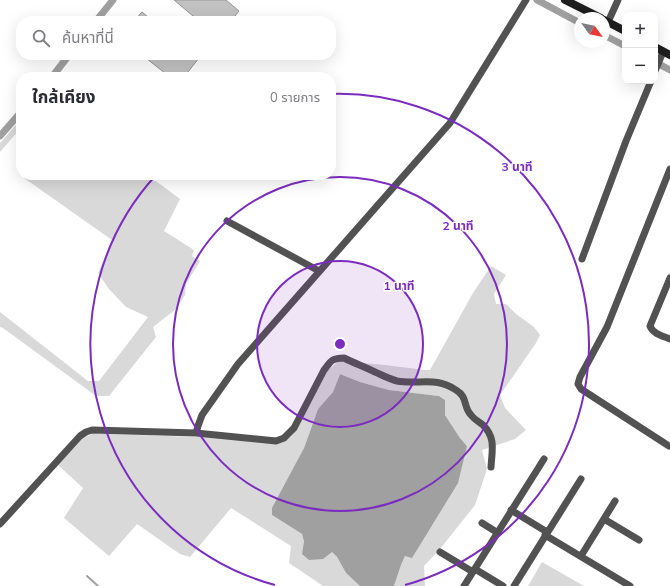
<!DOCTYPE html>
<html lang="th">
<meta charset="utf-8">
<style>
:root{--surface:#fff;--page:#f2f2f3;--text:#2b2b33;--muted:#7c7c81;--line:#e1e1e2}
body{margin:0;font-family:Mulish,"Noto Sans Thai",sans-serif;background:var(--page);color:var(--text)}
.controls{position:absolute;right:12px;top:12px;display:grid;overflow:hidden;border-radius:8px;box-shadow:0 4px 16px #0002}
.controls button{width:36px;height:36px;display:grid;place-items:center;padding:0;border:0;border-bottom:1px solid var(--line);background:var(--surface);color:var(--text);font:20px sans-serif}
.compass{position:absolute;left:574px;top:12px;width:36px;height:36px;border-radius:50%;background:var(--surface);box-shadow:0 4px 16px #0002;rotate:123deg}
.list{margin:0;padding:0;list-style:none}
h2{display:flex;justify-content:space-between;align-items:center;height:52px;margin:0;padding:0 16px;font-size:17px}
h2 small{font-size:13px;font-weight:400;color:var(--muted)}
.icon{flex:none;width:22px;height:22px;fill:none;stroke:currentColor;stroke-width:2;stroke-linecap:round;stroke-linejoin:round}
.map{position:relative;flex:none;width:670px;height:586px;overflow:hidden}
.search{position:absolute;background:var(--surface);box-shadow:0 4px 16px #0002;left:16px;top:16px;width:320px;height:44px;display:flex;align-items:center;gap:10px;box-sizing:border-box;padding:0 14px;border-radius:16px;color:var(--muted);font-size:15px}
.panel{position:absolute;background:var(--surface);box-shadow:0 4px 16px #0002;left:16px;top:72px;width:320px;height:108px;border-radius:16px}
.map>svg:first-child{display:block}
</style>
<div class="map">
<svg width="670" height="586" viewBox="0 0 670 586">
<rect width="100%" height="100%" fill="#fff"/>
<path fill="#d9d9d9" d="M21 119V128L0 152V143Z
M26 175H145L160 184 180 199 164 231 194 250 192 256 200 261 186 284 185 295 176 309 153 327 156 337 109 396H96L3 328 0 327V312L88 381H99L148 317 126 307 109 289 98 273 112 240 24 178Z
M491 266 506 275 494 294 496 304H506L516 314 534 327 540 335 536 343 500 395 505 408 526 430 515 439 482 450 487 469 475 505 440 549 424 566 425 586H394L401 565 405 556 467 446 460 438 445 415V400L439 396 389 390 360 382 340 374 333 392 318 409 304 448 272 515 302 534 304 542 332 552 337 557 346 573 360 586H323L289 563 291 546 231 508 190 557 180 554 137 524 109 556 64 518 83 488 58 465 82 439 92 434H105L197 437H291L326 372 339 361 385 365 425 370H430L473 293Z
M542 562 584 586H528Z"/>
<path fill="#a0a0a0" d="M340 374 360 382 389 390 439 396 445 400V415L460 438 467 446 458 483 412 558 405 556 401 565 394 586H360L346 573 337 557 332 552 323 559 309 560 302 554 304 542 302 534 272 515V508L304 448 318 409 333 392Z"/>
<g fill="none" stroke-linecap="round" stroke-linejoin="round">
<path stroke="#a0a0a0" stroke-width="2" d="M87 576 98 586"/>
<path stroke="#a0a0a0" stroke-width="7" d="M537 0 580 23
M96 21 113 0
M604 35 625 46
M655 62 670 70
M52 77 69 55
M0 136 21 112"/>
</g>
<path fill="#c2c2c2" stroke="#969696" d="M174 0H226L239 11 231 21H199Z
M142 12 153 21H134Z
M142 55H195L199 58 184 77H170Z"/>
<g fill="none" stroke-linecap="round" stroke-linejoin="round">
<path stroke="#525252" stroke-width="7" d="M608 22 618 0
M655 71 663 52
M227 221 319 271
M582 259 626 141 651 81
M670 278 650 326C653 334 663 336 670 339
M196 433 198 426 202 415 238 364 450 123 526 0
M669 446 581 389 578 384 580 377 607 327 670 169
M511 510 547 532
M604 519 639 540
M482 523 498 533
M0 524 80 436 86 432 92 430 196 433 276 441 284 438 294 428 324 370C331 361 332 358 344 358 354 363 365 367 375 372 382 375 389 379 397 381 419 385 436 376 456 390 468 397 463 407 471 415 474 419 479 422 483 425 496 438 492 450 491 467
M545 535 630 586
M440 552 473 572
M581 556 615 501
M475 569 503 586
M464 586 544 459
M514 586 581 479"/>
<path stroke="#1f1f1f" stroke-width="8" d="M565 0 601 18
M604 20 625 31
M655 47 670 55"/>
</g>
<circle cx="340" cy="344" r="83" fill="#7b2cbf" fill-opacity=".12"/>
<g fill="none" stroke="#7b2cbf" stroke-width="2">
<circle cx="340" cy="344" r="83"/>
<circle cx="340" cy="344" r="167"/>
<path d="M275 585A250 250 0 0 1 156 175M331 94A250 250 0 0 1 405 585"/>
</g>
<circle cx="340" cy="344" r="6" fill="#7b2cbf" stroke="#fff" stroke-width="2"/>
<g font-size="12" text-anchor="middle" font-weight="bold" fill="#7b2cbf" stroke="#fff" stroke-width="3" stroke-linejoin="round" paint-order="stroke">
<text x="517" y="171">3 นาที</text>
<text x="458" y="230">2 นาที</text>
<text x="399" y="290">1 นาที</text>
</g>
</svg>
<div class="controls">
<button>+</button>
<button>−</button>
</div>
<svg class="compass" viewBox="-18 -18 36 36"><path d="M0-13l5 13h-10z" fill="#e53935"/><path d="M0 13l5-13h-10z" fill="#7c7c81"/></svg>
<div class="search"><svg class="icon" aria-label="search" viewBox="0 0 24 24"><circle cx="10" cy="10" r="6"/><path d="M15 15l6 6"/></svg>ค้นหาที่นี่</div>
<section class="panel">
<h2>ใกล้เคียง<small>0 รายการ</small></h2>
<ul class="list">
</ul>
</section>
</div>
